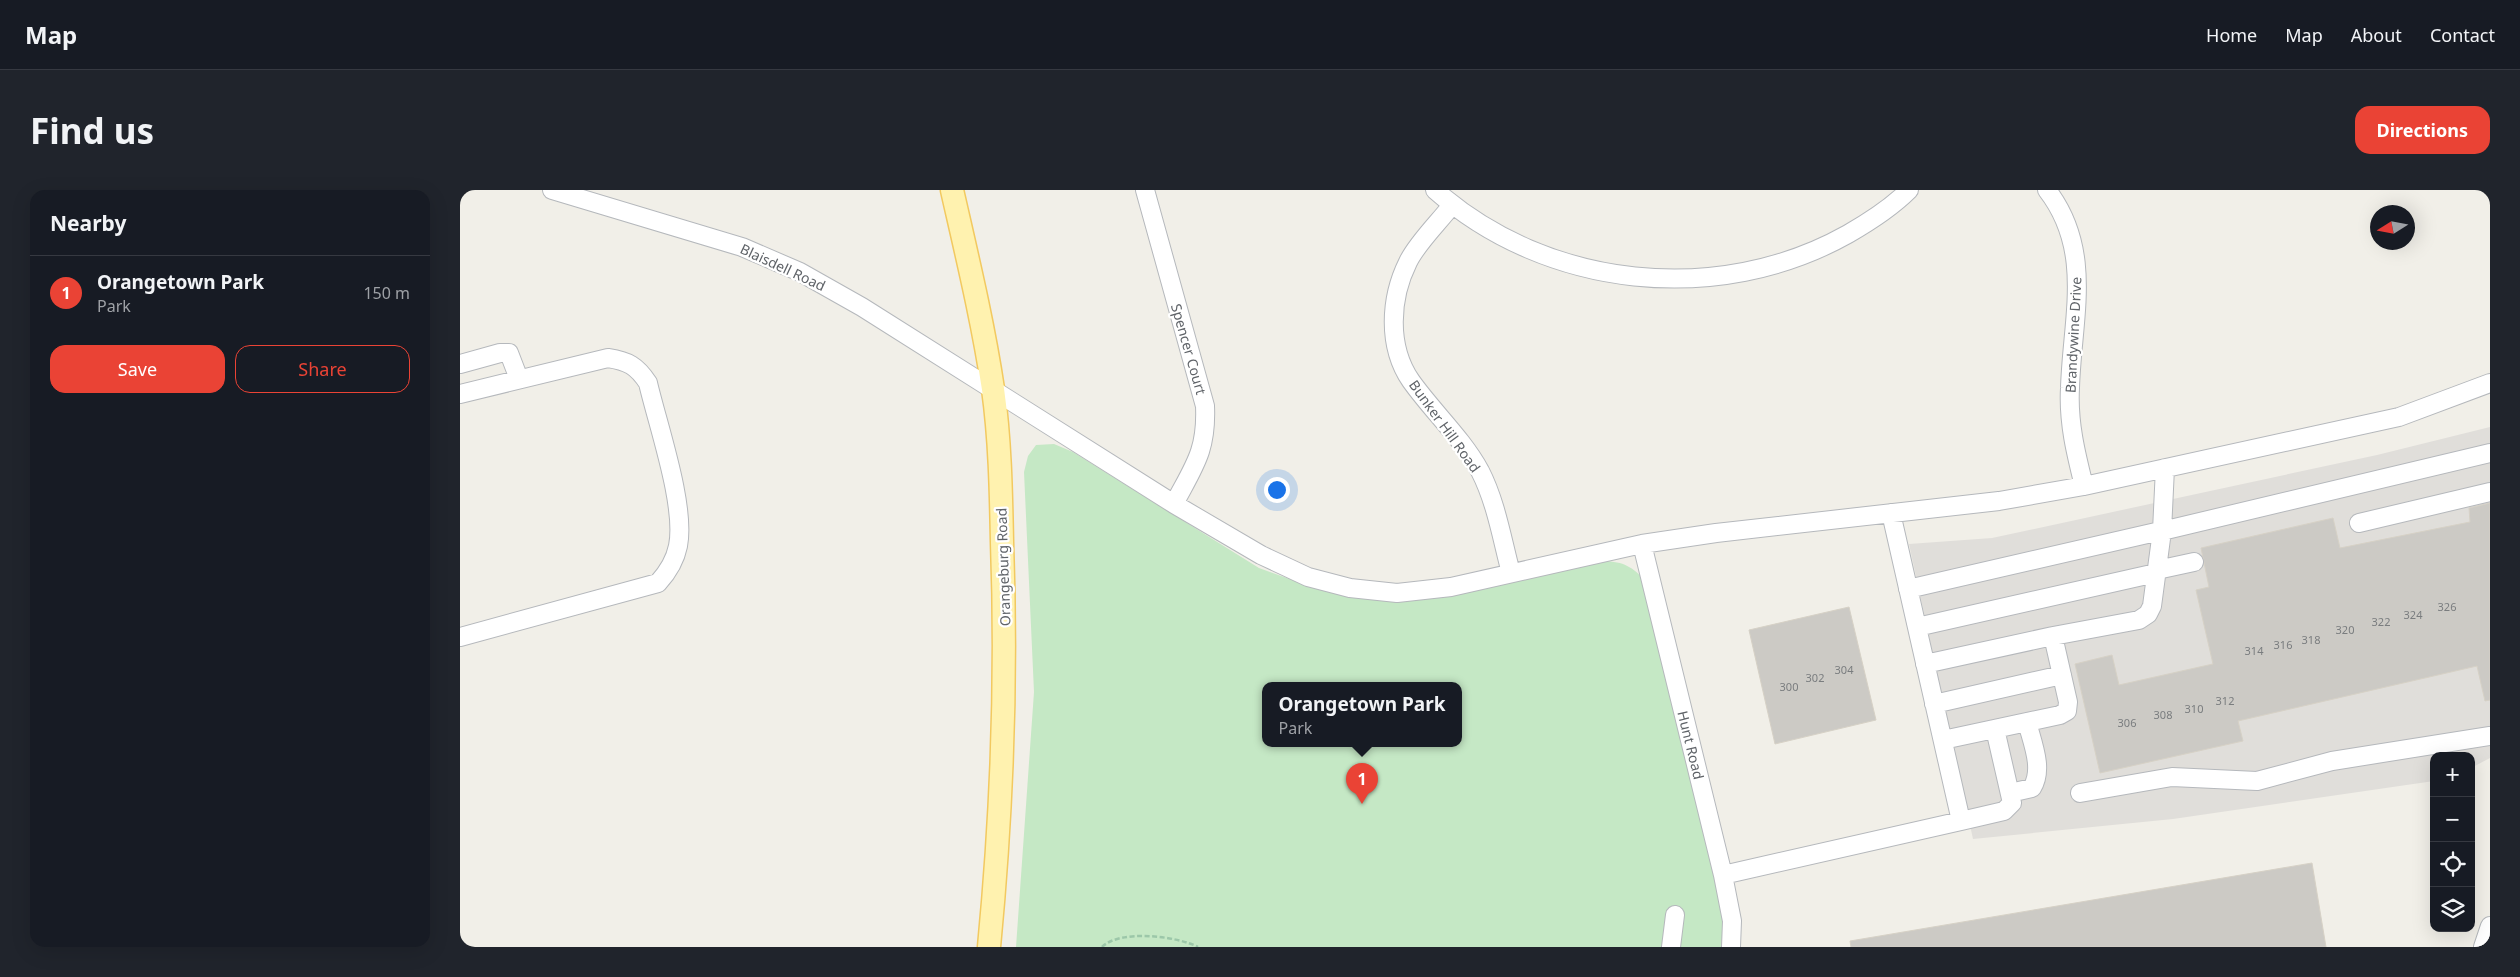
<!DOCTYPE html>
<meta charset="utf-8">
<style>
:root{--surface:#171b24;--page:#20242c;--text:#f1f3f6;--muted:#9ea1a6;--line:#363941;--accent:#ea4335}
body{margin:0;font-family:"Noto Sans",sans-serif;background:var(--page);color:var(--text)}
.controls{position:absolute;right:15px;bottom:15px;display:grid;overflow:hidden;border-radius:10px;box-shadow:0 5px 20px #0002}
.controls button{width:45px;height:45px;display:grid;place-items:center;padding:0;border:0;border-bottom:1px solid var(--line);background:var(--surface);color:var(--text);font:25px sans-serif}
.compass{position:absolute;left:1910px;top:15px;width:45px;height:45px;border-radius:50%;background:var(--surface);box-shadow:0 5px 20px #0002;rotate:259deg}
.you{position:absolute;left:816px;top:299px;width:18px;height:18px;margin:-12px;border:4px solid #fff;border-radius:50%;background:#1a73e8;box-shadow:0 0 0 8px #1a73e833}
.badge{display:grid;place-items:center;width:32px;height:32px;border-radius:50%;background:var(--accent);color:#fff;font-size:16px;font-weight:700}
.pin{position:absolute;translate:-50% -41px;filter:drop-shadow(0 1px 2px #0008)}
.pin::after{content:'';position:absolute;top:26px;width:18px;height:15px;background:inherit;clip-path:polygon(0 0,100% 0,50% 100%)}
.popup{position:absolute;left:802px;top:492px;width:200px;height:65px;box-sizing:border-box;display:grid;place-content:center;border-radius:10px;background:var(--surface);filter:drop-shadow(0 1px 4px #0005);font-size:16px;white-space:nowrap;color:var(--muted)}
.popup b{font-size:19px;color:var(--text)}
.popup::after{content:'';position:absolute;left:50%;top:100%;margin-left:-10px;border:10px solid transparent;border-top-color:var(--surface)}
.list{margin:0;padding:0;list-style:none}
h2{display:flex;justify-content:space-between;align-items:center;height:65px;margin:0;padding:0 20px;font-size:21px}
h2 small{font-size:16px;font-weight:400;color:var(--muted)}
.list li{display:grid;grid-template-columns:32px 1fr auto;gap:15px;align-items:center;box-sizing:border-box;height:75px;padding:0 20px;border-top:1px solid var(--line)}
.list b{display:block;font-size:19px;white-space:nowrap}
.list p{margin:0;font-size:16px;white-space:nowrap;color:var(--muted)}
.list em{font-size:16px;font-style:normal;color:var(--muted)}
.actions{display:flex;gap:10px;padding:15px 20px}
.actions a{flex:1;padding:11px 0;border:1px solid var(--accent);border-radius:15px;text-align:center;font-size:18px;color:var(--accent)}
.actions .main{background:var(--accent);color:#fff}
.icon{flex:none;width:28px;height:28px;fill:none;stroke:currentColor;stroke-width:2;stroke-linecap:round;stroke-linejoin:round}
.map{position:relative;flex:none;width:2030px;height:757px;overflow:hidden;border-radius:15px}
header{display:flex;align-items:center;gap:30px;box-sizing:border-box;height:70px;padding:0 25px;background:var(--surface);border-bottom:1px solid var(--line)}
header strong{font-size:24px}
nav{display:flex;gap:28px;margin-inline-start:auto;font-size:18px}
.intro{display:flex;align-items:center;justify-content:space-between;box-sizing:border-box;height:120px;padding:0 30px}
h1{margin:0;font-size:35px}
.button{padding:12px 22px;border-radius:15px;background:var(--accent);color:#fff;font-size:18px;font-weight:700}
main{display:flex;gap:30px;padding:0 30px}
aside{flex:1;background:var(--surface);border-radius:15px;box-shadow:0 5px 20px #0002}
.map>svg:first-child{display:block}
</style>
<header>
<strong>Map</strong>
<nav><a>Home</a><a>Map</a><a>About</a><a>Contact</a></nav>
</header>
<div class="intro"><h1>Find us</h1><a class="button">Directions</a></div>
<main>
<aside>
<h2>Nearby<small></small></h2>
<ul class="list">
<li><span class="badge">1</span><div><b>Orangetown Park</b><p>Park</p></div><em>150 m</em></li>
</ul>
<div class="actions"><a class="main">Save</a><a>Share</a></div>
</aside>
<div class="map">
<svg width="2030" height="757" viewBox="0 0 2030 757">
<rect width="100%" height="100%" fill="#f1efe8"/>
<path fill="#e0deda" d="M2030 237V568L2011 578V566H1974V591L1713 629 1513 649 1449 354 1532 348 1917 265Z"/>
<path fill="#c5e8c5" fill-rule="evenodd" d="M594 254 613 262 799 378 855 398 929 411 992 406 1143 371C1165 372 1171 376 1187 392L1264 727 1261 757H556L574 502 564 282 568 266 576 255ZM806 495H998V553H806Z"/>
<path fill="#cccac5" stroke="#d6d1c6" d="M2030 313V510L2025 511 2017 476 1778 531 1783 551 1640 583 1615 474 1652 465 1659 495 1753 474 1736 400 1749 397 1741 358 1873 328 1880 358 2010 332 2009 318Z
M1389 417 1416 530 1315 554 1289 440Z
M1852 673 1866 757H1391L1390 751Z"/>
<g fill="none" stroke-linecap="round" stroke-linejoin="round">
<g stroke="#b5b8bc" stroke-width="20">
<path id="minor" d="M92 0 282 57 340 82 402 117 714 314 801 365 848 387 890 398 937 403 991 397 1182 354 1256 343 1539 311 1624 296 1939 227 2030 193
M685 0 745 216C747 261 734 276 714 314
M975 0C1087 99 1258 117 1388 44 1409 32 1431 18 1449 0
M1587 0C1634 61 1612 128 1610 198 1608 232 1616 264 1624 296
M992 15C979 32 957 53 948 72 930 108 927 156 951 191 973 222 1002 248 1020 281 1036 312 1042 349 1051 383
M0 174 40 163H49L59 189
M0 204 148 168C168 171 177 176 188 193 198 236 226 316 218 356 215 371 208 382 198 393L0 447
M1899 333 2030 302
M1702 341 2030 263
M1182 354 1263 685 1272 731 1271 757
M1697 380 1734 372
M1448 399 1696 342 1702 343
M1457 437 1696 383
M1465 474 1593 446
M1474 514 1602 485
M1483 550 1600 525 1607 521 1608 512 1593 446 1679 430 1688 424 1692 416 1702 341 1705 278
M1550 603 1572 598C1584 579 1572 552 1567 532
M1620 603 1712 587 1797 591 1872 571 2030 546
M1501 631 1544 621 1552 613 1535 539
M1263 685 1501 631 1431 323
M1211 757 1215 725
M2023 757 2030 736"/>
</g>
<g stroke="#f2c960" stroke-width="25">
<path id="major" d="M492 0C507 66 523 132 533 199 540 249 541 301 542 352 547 487 542 622 529 757"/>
</g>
<path stroke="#9cc7a9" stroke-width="2.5" stroke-dasharray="5 2.5" stroke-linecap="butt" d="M642 757C660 739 717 746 738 757"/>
<use href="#minor" stroke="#fff" stroke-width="18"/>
<use href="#major" stroke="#fff2af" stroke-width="22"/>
</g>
<g text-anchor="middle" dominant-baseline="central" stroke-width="4.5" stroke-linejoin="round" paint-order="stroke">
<g font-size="11" fill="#7a7d7f">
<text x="1987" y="416">326</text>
<text x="1953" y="424">324</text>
<text x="1921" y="431">322</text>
<text x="1885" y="439">320</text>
<text x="1851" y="449">318</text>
<text x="1823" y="454">316</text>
<text x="1794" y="460">314</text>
<text x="1384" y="479">304</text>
<text x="1355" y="487">302</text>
<text x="1329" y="496">300</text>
<text x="1765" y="510">312</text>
<text x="1734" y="518">310</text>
<text x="1703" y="524">308</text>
<text x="1667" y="532">306</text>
</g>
<g font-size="14" fill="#5f6368" stroke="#fff">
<text transform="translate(323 77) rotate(25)">Blaisdell Road</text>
<text transform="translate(1613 145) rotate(-87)">Brandywine Drive</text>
<text transform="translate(729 159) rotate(74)">Spencer Court</text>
<text transform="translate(985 236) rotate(54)">Bunker Hill Road</text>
<text transform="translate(543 377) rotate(-92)">Orangeburg Road</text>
<text transform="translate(1231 555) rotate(76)">Hunt Road</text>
</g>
</g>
</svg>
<div class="controls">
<button>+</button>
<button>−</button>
<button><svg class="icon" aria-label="locate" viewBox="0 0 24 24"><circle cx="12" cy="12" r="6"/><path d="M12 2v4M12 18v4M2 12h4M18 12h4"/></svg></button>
<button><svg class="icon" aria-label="layers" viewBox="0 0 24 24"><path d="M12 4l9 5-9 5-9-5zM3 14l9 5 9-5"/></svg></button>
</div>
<svg class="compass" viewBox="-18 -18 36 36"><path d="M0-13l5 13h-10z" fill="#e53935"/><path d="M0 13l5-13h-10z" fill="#9ea1a6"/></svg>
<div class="you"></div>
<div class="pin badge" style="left:902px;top:614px">1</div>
<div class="popup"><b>Orangetown Park</b>Park</div>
</div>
</main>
